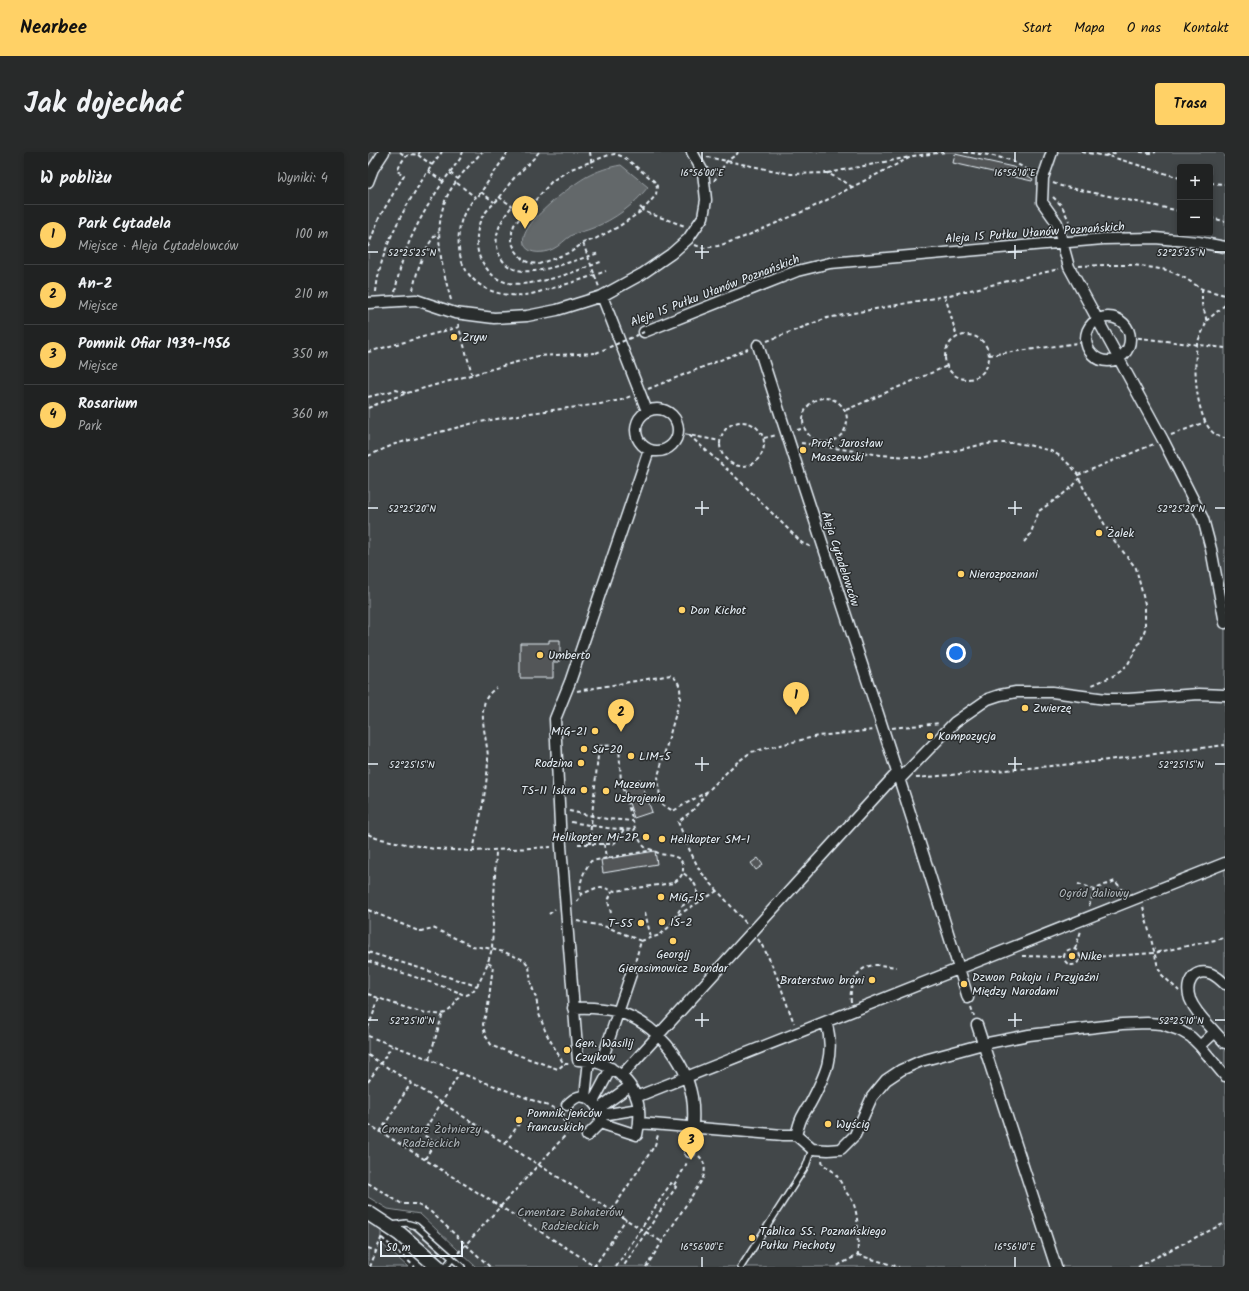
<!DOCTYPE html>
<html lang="pl">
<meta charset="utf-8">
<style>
:root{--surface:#202222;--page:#282a2a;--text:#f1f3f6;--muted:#a2a4a5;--line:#3d3f40;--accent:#ffd166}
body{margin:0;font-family:Kalam,sans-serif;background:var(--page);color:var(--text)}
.controls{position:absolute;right:12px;top:12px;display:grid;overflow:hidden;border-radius:4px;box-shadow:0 2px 6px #0003}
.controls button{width:36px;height:36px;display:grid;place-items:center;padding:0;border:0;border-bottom:1px solid var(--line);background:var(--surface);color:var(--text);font:20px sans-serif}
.scale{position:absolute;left:12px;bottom:10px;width:83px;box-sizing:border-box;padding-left:4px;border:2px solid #e8f1f8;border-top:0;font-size:11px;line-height:14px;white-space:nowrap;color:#e8f1f8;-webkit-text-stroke:3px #2a2d2e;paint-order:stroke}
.you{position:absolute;left:588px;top:501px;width:14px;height:14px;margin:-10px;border:3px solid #fff;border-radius:50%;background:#1a73e8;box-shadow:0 0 0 6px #1a73e833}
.badge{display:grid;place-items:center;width:26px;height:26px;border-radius:50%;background:var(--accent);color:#111;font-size:13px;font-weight:700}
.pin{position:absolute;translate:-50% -33px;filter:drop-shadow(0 1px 2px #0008)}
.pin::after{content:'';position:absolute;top:21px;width:14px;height:12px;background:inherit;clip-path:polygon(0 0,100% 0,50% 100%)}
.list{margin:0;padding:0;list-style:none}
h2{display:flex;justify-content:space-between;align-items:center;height:52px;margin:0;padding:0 16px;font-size:17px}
h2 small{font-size:13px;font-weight:400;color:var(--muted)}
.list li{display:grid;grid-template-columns:26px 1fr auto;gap:12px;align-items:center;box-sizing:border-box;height:60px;padding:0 16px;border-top:1px solid var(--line)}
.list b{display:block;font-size:15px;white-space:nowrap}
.list p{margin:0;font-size:13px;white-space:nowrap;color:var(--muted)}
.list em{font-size:13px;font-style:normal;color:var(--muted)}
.map{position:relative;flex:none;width:857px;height:1115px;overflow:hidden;border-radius:4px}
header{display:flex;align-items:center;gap:24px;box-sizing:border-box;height:56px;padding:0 20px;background:var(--accent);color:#111}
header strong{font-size:19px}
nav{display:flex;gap:22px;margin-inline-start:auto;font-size:14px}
.intro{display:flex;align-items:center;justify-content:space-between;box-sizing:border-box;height:96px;padding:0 24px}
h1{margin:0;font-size:28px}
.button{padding:10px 18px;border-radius:4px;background:var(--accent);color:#111;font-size:14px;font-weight:700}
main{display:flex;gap:24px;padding:0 24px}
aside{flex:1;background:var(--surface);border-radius:4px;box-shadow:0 2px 6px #0003}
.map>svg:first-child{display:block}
</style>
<header>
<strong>Nearbee</strong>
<nav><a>Start</a><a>Mapa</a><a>O nas</a><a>Kontakt</a></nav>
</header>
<div class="intro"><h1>Jak dojechać</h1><a class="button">Trasa</a></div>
<main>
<aside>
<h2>W pobliżu<small>Wyniki: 4</small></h2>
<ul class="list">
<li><span class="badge">1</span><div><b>Park Cytadela</b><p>Miejsce · Aleja Cytadelowców</p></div><em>100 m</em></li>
<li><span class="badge">2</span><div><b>An-2</b><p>Miejsce</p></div><em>210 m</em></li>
<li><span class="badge">3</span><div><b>Pomnik Ofiar 1939-1956</b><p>Miejsce</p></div><em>350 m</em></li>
<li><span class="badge">4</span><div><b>Rosarium</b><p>Park</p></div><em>360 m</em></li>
</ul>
</aside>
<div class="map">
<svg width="857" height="1115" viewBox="0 0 857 1115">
<rect width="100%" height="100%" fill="#2a2d2e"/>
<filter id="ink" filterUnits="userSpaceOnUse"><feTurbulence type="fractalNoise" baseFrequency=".025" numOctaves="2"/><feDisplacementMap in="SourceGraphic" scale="8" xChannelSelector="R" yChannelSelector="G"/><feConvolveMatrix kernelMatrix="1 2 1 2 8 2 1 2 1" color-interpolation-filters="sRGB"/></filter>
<g filter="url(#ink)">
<path fill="#424648" stroke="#959ca0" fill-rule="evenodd" d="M0 0H857V1115H108L52 1062 20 1057 0 1045ZM812 15H842V81H812Z
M0 1068 13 1077V1091L40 1115H0Z
M44 1076 70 1099 71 1101 69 1104 68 1105 41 1082V1078Z"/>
<path fill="#63686b" stroke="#989fa3" d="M253 13 280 35C265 54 247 67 225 76 218 79 211 80 204 83 197 87 192 94 185 97 177 101 162 103 157 94 145 76 205 32 218 25 229 19 241 15 253 13Z"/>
<path fill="#535759" stroke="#e8f1f8" d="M587 2 645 15 665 27 664 29 585 11Z
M181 488H192V502L191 504V510H185V526H152V491H181Z
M272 627 284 660 266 666 255 633Z
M287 699 289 712 235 721 233 708Z
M390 706 395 713 388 718 383 711Z"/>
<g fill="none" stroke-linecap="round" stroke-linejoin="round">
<g stroke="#e8f1f8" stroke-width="8">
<path id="lane" d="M23 1073 38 1071 48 1074 94 1115
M77 1115 84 1107
M373 1115 438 1014 444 997"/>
</g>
<g stroke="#e8f1f8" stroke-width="13">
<path id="street" d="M684 0 675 26 674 50 689 71 701 115 795 288 835 367 843 397 857 471
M0 30 5 17 16 0
M234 144 279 259
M0 151 48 148 87 161 126 166 159 164 189 158 234 144 274 122 303 102 320 87 335 65 338 48 335 20 324 0
M718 187a22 22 0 1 1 44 0a22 22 0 1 1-44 0Z
M276 180 429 119 462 111 735 87 787 86 830 90 857 95
M390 193C459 410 534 627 600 846
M268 278a21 21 0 1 1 42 0a21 21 0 1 1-42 0Z
M531 628 587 570 620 547 632 543 648 540H684L738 547H760L831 542 857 543
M857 832C852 828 848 823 841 821 824 817 817 833 822 847 827 860 838 870 847 880L832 894 857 924
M205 856C220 855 236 856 251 860 288 872 317 907 324 945 327 964 324 982 322 1000
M609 873 688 1115
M847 880 857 891
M233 911 263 822
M253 924 529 621
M217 945 221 908
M268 945 857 711
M225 950 243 916
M199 953C202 950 206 946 210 945 222 942 229 955 234 963L232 971 219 984
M230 957 262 934
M234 963 271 957
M232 971 269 983C271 974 272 967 271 958 268 927 239 908 210 908L193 694 187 567 202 530 281 298
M272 971 415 983H428L444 997 460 998 473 997 487 983 504 945 518 928 533 918 553 909 615 892 661 883 754 872 779 871 794 872 811 878 823 885 832 894
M428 983C430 977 431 971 434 965 436 961 439 956 442 952 457 924 468 902 458 870"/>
</g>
<g stroke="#e8f1f8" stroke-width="17">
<path id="secondary" d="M0 1061 32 1082 70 1115"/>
</g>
<path stroke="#e8f1f8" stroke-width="2" stroke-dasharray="4 3" stroke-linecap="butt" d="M32 0 37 4
M140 0 109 46 107 45C104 50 100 55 97 60 89 74 89 96 94 110 105 138 135 147 163 142 172 140 180 137 189 135 206 130 222 125 238 119
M171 0C164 9 156 16 148 24 141 31 137 39 131 46 125 53 118 58 113 67 108 78 107 97 113 108 119 118 126 127 137 130 162 138 212 118 235 109
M222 0 224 15
M596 0 621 3 642 8 667 22
M714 0 744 5 812 26
M772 0 783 1 788 0
M50 3 64 13
M737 4 750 0
M339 5 423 22 459 21 477 30 484 35
M60 19 76 30
M82 21 90 27
M460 21 542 5
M346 29 359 9 369 2 370 0
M89 31 107 45
M685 31 693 34 812 59
M842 31 857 32
M113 40 126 50
M131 45 144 54
M685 45 694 54 701 69
M168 55 157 45 147 56 144 54C134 67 125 81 130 99 140 130 176 118 199 111 210 108 221 104 231 101
M272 55 275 58 250 75 227 87 215 91 203 100 171 112 162 111 155 108 148 99 144 91V80L146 73 184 29 203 17 241 3 247 2 256 5 286 29 289 34 288 43 275 58 280 61 317 74
M842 66 857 69
M215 91 231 135
M327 93 335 96 350 94 376 85 443 56 545 4 578 0
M0 95 11 66 36 23 29 19C35 8 37 0 50 3L52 0
M711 114 737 113H766L799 118 815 125 834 137 857 143
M834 137C834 142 834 147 834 152 835 157 838 162 838 167 839 174 830 186 829 193 825 214 827 284 857 286
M45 138C48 121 57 91 71 80
M8 140C11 104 29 69 48 38 56 25 64 12 74 0
M27 140C30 125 33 111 38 98 51 65 71 34 92 7L95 0
M577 144 589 185
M83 148C74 115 65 83 77 49 84 31 101 14 114 0
M838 169 857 153
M90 172 104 222
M577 205a22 22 0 1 1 44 0a22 22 0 1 1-44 0Z
M763 185 857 196
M399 189 459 166 577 144 691 117
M0 200 91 175
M621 203 718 190
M280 237 380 197
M0 245 28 238 38 241
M435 268a22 22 0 1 1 44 0a22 22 0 1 1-44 0Z
M0 256 9 252 39 241 170 204 228 201
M478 258 579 214
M352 292a22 22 0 1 1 44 0a22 22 0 1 1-44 0Z
M429 278 437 276
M310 281 352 289
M321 283 374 331 434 391 444 395
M803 283 837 270
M396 286 409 283
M433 291 513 303 554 306 612 293 628 291H647L660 293 683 299 692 304 704 315 710 323 715 335 745 387 768 416 777 452V477L774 486 760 512 753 519 745 524 722 534
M0 304 27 292 106 271 162 261 232 252 253 248 263 244
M710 323 786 292
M656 390 662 383 671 359 694 343 706 333 711 326
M209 539 303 523C312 530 313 536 312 547L290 624 292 647 295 653 305 659 340 639 367 612 383 600 450 584 506 578
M524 576 572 571
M548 626 716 611 857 593
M339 640 325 658 310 670 322 699 332 719 378 771
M201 659 239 667 265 669C267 677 271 691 278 696 280 697 282 697 284 698 287 699 290 701 292 702 302 704 316 703 315 717 315 724 311 727 305 731L247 739 233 735 228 736 214 742 208 751
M203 670 239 676 267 678
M0 682 8 686 38 692 67 697 105 699 183 695
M210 692H245L250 688 256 677
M222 692 223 673 231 594 251 593 253 631 265 669
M236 692 238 706
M105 699C111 669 119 639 120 608 120 591 112 570 116 553 117 546 122 540 128 536
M710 732 727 737
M213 744C210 732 216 718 223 709L285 698
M721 754 727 737 747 729 756 740
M775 755 790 815 794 823 811 839
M0 758 48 778 53 779 65 776 104 794 119 796 136 800 156 808 161 814 163 832 168 846 171 862 178 881 194 909 196 912H201
M277 760 283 786
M243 761 240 749 244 739
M181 762 187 757
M310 763 349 739
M209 769 239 775 273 789 266 814
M390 787C407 813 415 843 426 871
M273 789 292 783 302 774 314 754 328 745C332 734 323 727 315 721
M696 805a8 8 0 1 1 16 0a8 8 0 1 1-16 0Z
M707 797 713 779
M0 800 109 834
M654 804 696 805
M712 806 786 801 857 786
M0 809 85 838 92 841
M120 811 125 814 120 854 115 872 117 883 124 894 190 917 196 912
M0 842C16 848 63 867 77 861 85 857 89 849 92 841 93 842 97 843 98 843 111 841 121 807 124 797L128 699
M483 850C481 834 488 815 506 813 513 813 521 814 528 815
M603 855 606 864
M0 876 11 846
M0 884 61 907 92 921 180 954 190 957
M0 903 158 1005 294 1090
M61 907 75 861
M0 930 24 894
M196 961 195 968 210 982
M0 972 229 1115
M12 980 43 931
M67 990 71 984
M137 991 151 972
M57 1007 67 990 54 982 92 921
M454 1008 455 1013C467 1018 471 1027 477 1038 479 1042 482 1045 484 1048 492 1065 489 1085 490 1103L467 1115
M0 1031 34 1052H47L55 1055 63 1060 122 1115
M306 1033 317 1015 319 1010
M244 1058 287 993 290 983
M14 1086 47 1115
M0 1096 8 1099
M90 1101 204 976
M490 1103 531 1115
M2 1115 14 1084
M226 1115 258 1067
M248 1115 303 1031 308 1035 255 1115
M278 1115 334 1028C338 1019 338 1011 331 1004
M770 1115 796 1101 857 1071"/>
<use href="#lane" stroke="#2a2d2e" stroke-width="5"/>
<use href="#street" stroke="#2a2d2e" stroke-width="10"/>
<use href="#secondary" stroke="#2a2d2e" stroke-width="14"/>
<path stroke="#e8f1f8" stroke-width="2" stroke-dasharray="4 3" stroke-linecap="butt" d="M228 201 276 180"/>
</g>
</g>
<path fill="none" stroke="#e8f1f8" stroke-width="1.5" d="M334 0V10M647 0V10M334 93V107M647 93V107M0 100H10M327 100H341M640 100H654M847 100H857M334 349V363M647 349V363M0 356H10M327 356H341M640 356H654M847 356H857M334 605V619M647 605V619M0 612H10M327 612H341M640 612H654M847 612H857M334 861V875M647 861V875M0 868H10M327 868H341M640 868H654M847 868H857M334 1105V1115M647 1105V1115"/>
<g fill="#ffd166" stroke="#2a2d2e" stroke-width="1.5">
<circle cx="86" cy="185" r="4"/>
<circle cx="435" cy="298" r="4"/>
<circle cx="731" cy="381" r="4"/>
<circle cx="593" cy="422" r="4"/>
<circle cx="314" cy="458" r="4"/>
<circle cx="172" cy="503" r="4"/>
<circle cx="657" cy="556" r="4"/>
<circle cx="227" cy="579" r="4"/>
<circle cx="562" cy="584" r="4"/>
<circle cx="216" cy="597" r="4"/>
<circle cx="263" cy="604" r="4"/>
<circle cx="213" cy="611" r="4"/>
<circle cx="216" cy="638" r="4"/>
<circle cx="238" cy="639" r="4"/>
<circle cx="278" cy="685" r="4"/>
<circle cx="294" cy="687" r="4"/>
<circle cx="293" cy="745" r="4"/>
<circle cx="294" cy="770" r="4"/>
<circle cx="273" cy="771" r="4"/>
<circle cx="305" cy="789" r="4"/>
<circle cx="704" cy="804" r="4"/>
<circle cx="504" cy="828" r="4"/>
<circle cx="596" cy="832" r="4"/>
<circle cx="199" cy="898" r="4"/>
<circle cx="151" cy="968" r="4"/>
<circle cx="460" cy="972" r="4"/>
<circle cx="384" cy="1086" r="4"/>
</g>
<g text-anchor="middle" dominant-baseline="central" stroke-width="3" stroke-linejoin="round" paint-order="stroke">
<g font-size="12" fill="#e8f1f8" stroke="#2a2d2e">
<text transform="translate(667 81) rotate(-4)">Aleja 15 Pułku Ułanów Poznańskich</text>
<text transform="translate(347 139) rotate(-21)">Aleja 15 Pułku Ułanów Poznańskich</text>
<text transform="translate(472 407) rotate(72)">Aleja Cytadelowców</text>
</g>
<g font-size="12" fill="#e8f1f8" stroke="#2a2d2e" text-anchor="start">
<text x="94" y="185">Zryw</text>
<text x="443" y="291">Prof. Jarosław<tspan x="443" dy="14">Maszewski</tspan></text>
<text x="739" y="381">Żalek</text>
<text x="601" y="422">Nierozpoznani</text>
<text x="322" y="458">Don Kichot</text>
<text x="180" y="503">Umberto</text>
<text x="665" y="556">Zwierzę</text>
<text x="219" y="579" text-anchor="end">MiG-21</text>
<text x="570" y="584">Kompozycja</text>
<text x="224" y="597">Su-20</text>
<text x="271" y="604">LIM-5</text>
<text x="205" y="611" text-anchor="end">Rodzina</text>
<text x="246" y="632">Muzeum<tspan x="246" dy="14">Uzbrojenia</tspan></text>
<text x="208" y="638" text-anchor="end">TS-11 Iskra</text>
<text x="270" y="685" text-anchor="end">Helikopter Mi-2P</text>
<text x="302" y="687">Helikopter SM-1</text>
<text x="301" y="745">MiG-15</text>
<text x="302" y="770">IS-2</text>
<text x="265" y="771" text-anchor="end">T-55</text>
<text x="305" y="802" text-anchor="middle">Georgij<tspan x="305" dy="14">Gierasimowicz Bondar</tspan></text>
<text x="712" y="804">Nike</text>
<text x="604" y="825">Dzwon Pokoju i Przyjaźni<tspan x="604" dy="14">Między Narodami</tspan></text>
<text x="496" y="828" text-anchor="end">Braterstwo broni</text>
<text x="207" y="891">Gen. Wasilij<tspan x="207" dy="14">Czujkow</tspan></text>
<text x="159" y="961">Pomnik jeńców<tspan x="159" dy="14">francuskich</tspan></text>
<text x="468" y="972">Wyścig</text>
<text x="392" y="1079">Tablica 55. Poznańskiego<tspan x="392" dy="14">Pułku Piechoty</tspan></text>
</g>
<g font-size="12" fill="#aeb5ba" stroke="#2a2d2e">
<text x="726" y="741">Ogród daliowy</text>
<text x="63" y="977">Cmentarz Żołnierzy<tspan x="63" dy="14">Radzieckich</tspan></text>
<text x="202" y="1060">Cmentarz Bohaterów<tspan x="202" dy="14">Radzieckich</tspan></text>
</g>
</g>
<g font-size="10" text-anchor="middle" fill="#e8f1f8" stroke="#2a2d2e" stroke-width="3" stroke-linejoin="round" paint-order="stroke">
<text x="334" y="24">16°56'00"E</text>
<text x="647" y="24">16°56'10"E</text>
<text x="44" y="104">52°25'25"N</text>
<text x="813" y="104">52°25'25"N</text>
<text x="44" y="360">52°25'20"N</text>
<text x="813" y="360">52°25'20"N</text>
<text x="44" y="616">52°25'15"N</text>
<text x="813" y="616">52°25'15"N</text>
<text x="44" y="872">52°25'10"N</text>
<text x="813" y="872">52°25'10"N</text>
<text x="334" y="1098">16°56'00"E</text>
<text x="647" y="1098">16°56'10"E</text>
</g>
</svg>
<div class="controls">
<button>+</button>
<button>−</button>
</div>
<div class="scale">50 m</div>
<div class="you"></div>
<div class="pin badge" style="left:428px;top:563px">1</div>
<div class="pin badge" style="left:253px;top:580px">2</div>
<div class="pin badge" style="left:323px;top:1008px">3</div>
<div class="pin badge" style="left:157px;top:77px">4</div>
</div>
</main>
